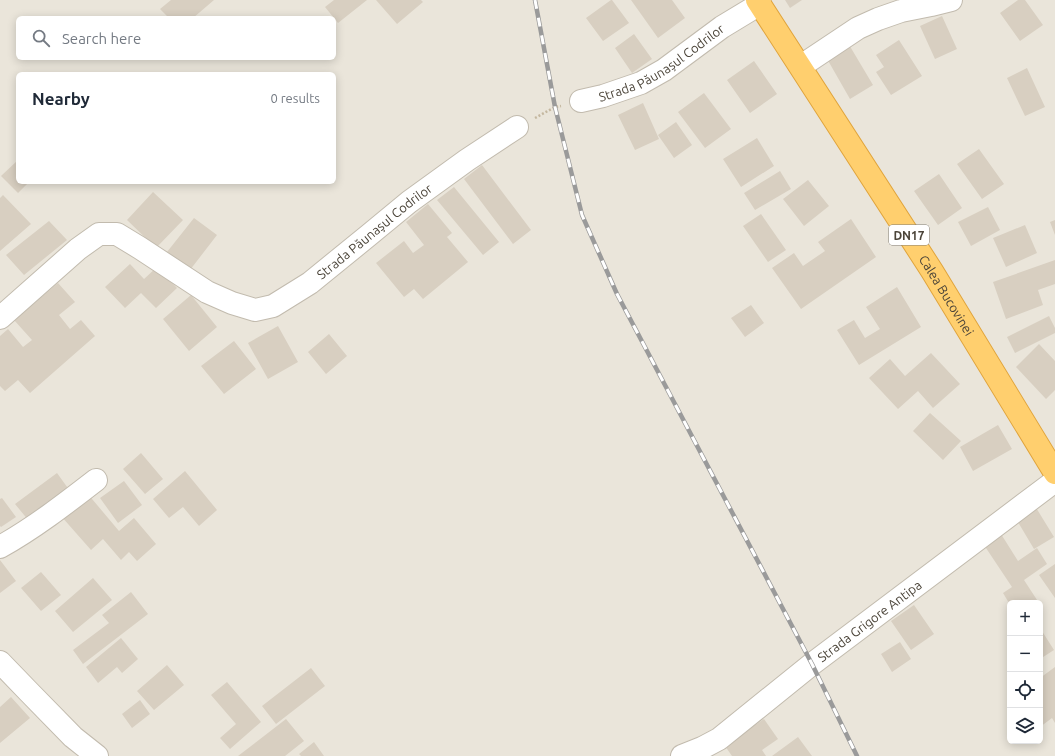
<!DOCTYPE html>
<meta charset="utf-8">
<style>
:root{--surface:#fff;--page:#f2f2f3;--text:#1f2937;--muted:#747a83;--line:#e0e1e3}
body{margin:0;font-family:Ubuntu,sans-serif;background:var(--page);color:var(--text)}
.controls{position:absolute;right:12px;bottom:12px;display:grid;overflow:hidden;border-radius:6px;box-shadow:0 2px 10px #0003}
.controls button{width:36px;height:36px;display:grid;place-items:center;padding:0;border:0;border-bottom:1px solid var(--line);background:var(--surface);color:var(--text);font:20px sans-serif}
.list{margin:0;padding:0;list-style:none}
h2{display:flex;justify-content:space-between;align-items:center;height:52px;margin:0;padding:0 16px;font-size:17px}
h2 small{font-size:13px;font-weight:400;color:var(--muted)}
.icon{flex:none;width:22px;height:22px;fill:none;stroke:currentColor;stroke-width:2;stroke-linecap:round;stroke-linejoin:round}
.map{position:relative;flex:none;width:1055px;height:756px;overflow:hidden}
.search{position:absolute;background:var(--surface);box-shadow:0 2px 10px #0003;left:16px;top:16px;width:320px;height:44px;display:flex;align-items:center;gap:10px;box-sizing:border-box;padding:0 14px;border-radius:6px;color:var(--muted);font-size:15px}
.panel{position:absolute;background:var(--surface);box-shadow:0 2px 10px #0003;left:16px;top:72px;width:320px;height:112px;border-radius:6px}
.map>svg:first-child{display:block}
</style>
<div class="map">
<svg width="1055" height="756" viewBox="0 0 1055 756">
<rect width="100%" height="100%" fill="#f6f3ec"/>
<path fill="#eae5da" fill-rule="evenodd" d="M0 0H1055V756H0ZM18 18H334V58H18ZM18 74H334V182H18ZM1010 603H1040V741H1010Z"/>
<path fill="#d8cfc1" d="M171 0H214L193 18H169L160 9Z
M334 0H367L338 23 325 7Z
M376 0H421L423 2 397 24Z
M611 0H612L629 23 603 41 586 18Z
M631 0H672L685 18 658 38Z
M785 0H802L790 8Z
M1018 0H1025L1043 25 1020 41 1000 13Z
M942 16 957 49 935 59 920 26Z
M634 34 652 59 632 73 615 48Z
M899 40 922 76 891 95 876 72 884 67 876 55Z
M848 43 873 85 850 99 826 57Z
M754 61 777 94 750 113 727 80Z
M1027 68 1045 107 1025 116 1007 78Z
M704 93 731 129 705 148 678 112Z
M643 103 659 139 635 150 618 115Z
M676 122 692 145 674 158 658 135Z
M757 138 774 166 741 187 723 159Z
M979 149 1004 184 982 199 957 164Z
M18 160V182H29L18 193 1 176Z
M482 165 531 230 513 244 464 179Z
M780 171 791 189 755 210 744 193Z
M939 174 962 208 938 225 914 191Z
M808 180 829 206 804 226 783 199Z
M454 187 499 242 483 255 437 200Z
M153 192 183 220 156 248 127 220Z
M3 195 31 224 0 251V198Z
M428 204 452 233 447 237 468 262 423 299 414 289 404 297 376 263 404 241 413 253 424 245 406 222Z
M988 207 1000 230 971 246 958 222Z
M761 214 786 250 768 262 743 226Z
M194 218 217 235 190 270 167 252Z
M851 219 876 257 801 309 772 268 794 253 803 266 825 251 818 242Z
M1055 220V235L1050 222Z
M49 221 67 240 24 275 6 255Z
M1025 225 1037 253 1006 267 993 238Z
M1055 260V284L1038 290 1043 305 1006 319 993 282Z
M130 264 144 279 157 267 177 288 156 308 141 293 125 308 105 287Z
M58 283 75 302 59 315 70 329 81 320 95 336 30 393 18 380 5 391 0 386V336L8 329 23 347 32 340 14 320Z
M897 287 921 327 859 365 837 330 854 320 865 338 880 329 866 307Z
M191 295 217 327 189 351 163 319Z
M751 305 764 323 745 337 731 318Z
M1049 316 1055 328V333L1015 353 1007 337Z
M278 326 298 362 268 379 248 343Z
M329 334 347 356 326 374 308 352Z
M234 341 256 369 224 394 201 366Z
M1039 344 1055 361V390L1046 399 1016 367Z
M931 353 960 384 933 408 918 391 898 409 869 378 890 359 905 376Z
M930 413 961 441 943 460 913 431Z
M998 425 1012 449 973 471 960 447Z
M141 453 163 479 145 494 123 469Z
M185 471 217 510 199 526 183 507 169 518 153 499Z
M57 473 70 491 29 521 15 504Z
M124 481 142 505 118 523 100 498Z
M87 493 119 531 134 518 156 544 137 561 129 552 121 560 103 539 91 550 61 516Z
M2 498 16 517 1 527 0 526V499Z
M1035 506 1054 537 1034 549 1015 517Z
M1001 534 1018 561 1037 548 1047 564 1024 580 1039 603H1009L1003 593 1012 587 984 545Z
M0 560 16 581 0 593Z
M1055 564V598L1039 575Z
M41 572 61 595 41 611 21 588Z
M93 578 112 600 73 632 55 611Z
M131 592 148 614 83 664 73 650 109 623 102 615Z
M914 605 934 634 911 650 891 621Z
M1040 628 1054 650 1040 659Z
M121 638 138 659 122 673 117 667 98 683 86 667Z
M900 642 911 659 892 672 881 654Z
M167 665 184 685 154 710 137 691Z
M1055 667V723L1052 718 1040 727V702L1042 700 1040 697V678Z
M311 668 325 686 276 724 262 706Z
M227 682 261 722 230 749 220 738 236 724 211 695Z
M11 697 30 718 0 743V707Z
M140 700 150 714 132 728 122 714Z
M286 719 304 741 285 756H238Z
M764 719 778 739 762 750 766 756H732L725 746Z
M798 737 812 756H772Z
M314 742 324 756H301L299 754Z"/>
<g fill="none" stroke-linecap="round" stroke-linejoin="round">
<g stroke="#c2bbae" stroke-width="24">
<g id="minor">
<path d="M801 66 858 28 878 19 901 11 931 5 951 0"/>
<path id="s1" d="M581 101 603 96 641 83 664 70 722 27 760 4"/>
<path id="s2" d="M0 318 78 249 99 234H117L140 248 207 292 232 303 255 310 273 306 310 283 369 235 409 202 467 160 517 127"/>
<path d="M0 547C34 528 65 504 96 480"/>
<path d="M0 662 29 692 73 737 97 756"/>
<path id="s3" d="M682 756 702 748 719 739 812 664 1055 481"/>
</g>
</g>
<g stroke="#e0a43c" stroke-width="24">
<g id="highway">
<path id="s4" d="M757 0 932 271 1055 473"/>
</g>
</g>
<path stroke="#c4b79f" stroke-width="2.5" stroke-dasharray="2 2" stroke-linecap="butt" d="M535 118 555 107 561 106"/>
<use href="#minor" stroke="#fff" stroke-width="22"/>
<use href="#highway" stroke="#ffcf6e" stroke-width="22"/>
<g stroke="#9a9a9a" stroke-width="4.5">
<path id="rail" d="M535 0 555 107 582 215 617 294 812 664 857 756"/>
</g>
<use href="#rail" stroke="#fff" stroke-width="3" stroke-dasharray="9" stroke-linecap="butt"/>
</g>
<g text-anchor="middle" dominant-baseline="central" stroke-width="3" stroke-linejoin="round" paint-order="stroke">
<rect fill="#fff" stroke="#817c74" stroke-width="1" x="889" y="225" width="40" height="20" rx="3"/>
<g font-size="12" font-weight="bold" fill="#4b4439">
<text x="909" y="235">DN17</text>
</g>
<g font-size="13" fill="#4b4439" stroke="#fff">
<text stroke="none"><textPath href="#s1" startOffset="90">Strada Păunașul Codrilor</textPath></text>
<text stroke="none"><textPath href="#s2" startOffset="451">Strada Păunașul Codrilor</textPath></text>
<text stroke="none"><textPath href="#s4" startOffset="351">Calea Bucovinei</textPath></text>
<text stroke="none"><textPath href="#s3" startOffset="232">Strada Grigore Antipa</textPath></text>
</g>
</g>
</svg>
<div class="controls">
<button>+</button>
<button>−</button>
<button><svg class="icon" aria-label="locate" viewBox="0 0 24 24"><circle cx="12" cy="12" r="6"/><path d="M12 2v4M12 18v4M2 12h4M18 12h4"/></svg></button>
<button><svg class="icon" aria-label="layers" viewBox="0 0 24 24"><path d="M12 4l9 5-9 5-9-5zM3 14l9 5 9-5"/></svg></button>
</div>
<div class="search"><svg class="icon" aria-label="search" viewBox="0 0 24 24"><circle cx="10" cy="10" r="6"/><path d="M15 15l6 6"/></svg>Search here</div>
<section class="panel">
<h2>Nearby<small>0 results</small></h2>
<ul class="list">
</ul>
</section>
</div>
